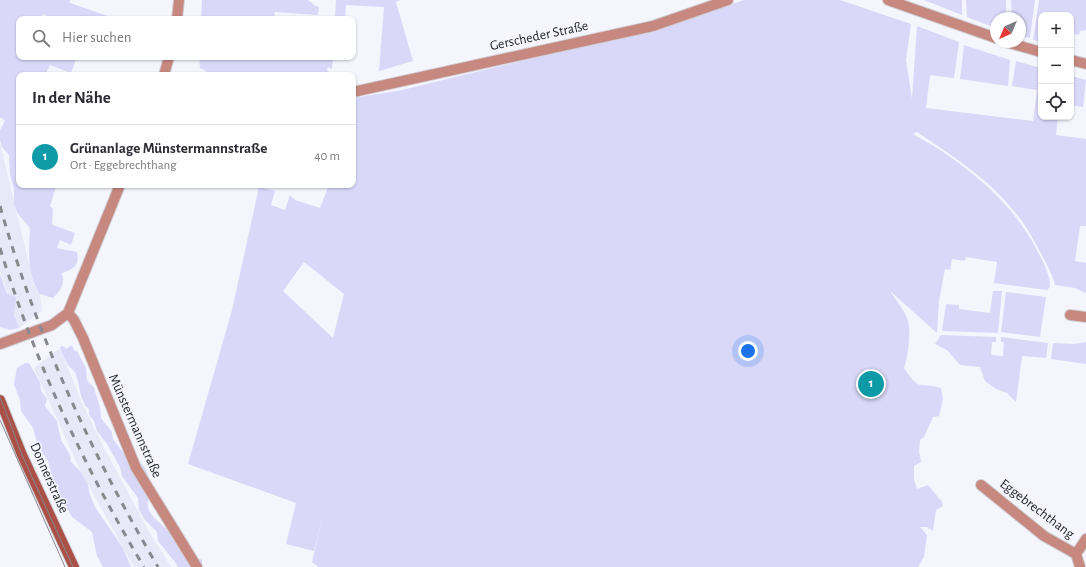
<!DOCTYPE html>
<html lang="de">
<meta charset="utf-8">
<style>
:root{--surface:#fff;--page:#f2f2f3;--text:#2b2b33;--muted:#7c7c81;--line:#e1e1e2;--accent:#111827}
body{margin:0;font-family:"Alegreya Sans",sans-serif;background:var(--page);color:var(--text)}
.controls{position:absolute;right:12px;top:12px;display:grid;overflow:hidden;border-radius:8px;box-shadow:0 1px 3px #0004}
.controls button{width:36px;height:36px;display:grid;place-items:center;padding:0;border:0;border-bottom:1px solid var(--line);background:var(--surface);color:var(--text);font:20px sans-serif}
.compass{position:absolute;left:990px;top:12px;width:36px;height:36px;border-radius:50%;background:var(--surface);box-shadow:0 1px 3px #0004;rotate:224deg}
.you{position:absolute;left:748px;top:351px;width:14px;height:14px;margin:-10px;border:3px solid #fff;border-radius:50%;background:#1a73e8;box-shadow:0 0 0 6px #1a73e833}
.badge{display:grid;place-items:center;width:26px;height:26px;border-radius:50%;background:var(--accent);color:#fff;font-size:13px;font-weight:700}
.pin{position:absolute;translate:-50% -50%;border:2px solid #fff;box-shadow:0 1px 4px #0006}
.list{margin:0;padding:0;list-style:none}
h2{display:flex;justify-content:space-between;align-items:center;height:52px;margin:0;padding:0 16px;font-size:17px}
h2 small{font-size:13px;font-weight:400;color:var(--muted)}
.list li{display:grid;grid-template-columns:26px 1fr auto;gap:12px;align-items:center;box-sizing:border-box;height:64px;padding:0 16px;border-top:1px solid var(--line)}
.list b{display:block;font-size:15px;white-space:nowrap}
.list p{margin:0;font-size:13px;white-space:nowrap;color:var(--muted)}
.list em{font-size:13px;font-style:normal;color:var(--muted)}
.icon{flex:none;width:22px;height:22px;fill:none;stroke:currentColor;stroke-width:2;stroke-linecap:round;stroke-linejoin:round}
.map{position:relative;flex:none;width:1086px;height:567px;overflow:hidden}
.search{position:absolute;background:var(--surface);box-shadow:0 1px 3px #0004;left:16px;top:16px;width:340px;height:44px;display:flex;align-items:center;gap:10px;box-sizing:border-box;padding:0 14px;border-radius:8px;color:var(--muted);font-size:15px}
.panel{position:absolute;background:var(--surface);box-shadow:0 1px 3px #0004;left:16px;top:72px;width:340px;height:116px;border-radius:8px}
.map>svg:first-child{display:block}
</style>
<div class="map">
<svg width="1086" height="567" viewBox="0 0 1086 567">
<rect width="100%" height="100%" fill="#f5f5fe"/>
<path fill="#e8e8f9" d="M0 143 34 285 40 294 42 311 19 328 0 271Z
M60 348 82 403 102 444 148 530 171 567H134L81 472 34 368Z"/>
<path fill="#d9d8f9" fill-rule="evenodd" d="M0 0H70V3L111 17V19H54L43 14 41 19H19V57H77L71 73 50 65 45 75H19V185H49L56 187 50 206 53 209 52 223 53 225 75 233 71 245 60 240 57 248 77 252C80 265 74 269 62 273 65 284 61 290 53 298L40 294C26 274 29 251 30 228L18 214 14 205V190L10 175 9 155 2 147 0 140V130L5 121 0 117Z
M202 0H308L314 5 319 7 318 15 275 12 274 17H271L270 19H201Z
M336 0H400L396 2 413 61 379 71 384 7 346 5 345 19H335Z
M744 0H840L911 24 906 60 912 99 917 26 959 42 954 78 930 75 926 108 1033 121 1037 90 1012 86 1016 61 1041 68V117H1058L1056 135 1086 139V226H1080L1075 261 1086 263V293L1075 288 1055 285C1052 273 1046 263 1040 252 1012 194 969 167 917 132L913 134C921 139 929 143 937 148 978 175 1014 206 1037 250 1043 262 1050 274 1050 287L1047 290 994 283 997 262 966 257 965 261 952 259 950 270 945 269 939 301 937 333 890 291C895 299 903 308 907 318 912 329 908 356 904 368 921 393 917 381 941 388L943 399 939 416 933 417 924 437 920 440 919 451 921 462 914 466V479L917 489 928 485 942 502 943 506 936 510 933 531 927 527H920L927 535 924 557 918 567H318L312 562 324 509 314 551 286 544 296 503 188 464 232 310 259 187 275 191 271 205 285 210 290 195 295 200 320 208 329 185 335 189 337 185H353V98L402 90 662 27ZM304 262 344 294 333 338 283 291Z
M924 0H962V15Z
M966 0H1006V18H996V28L967 17Z
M1011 0H1035L1030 38 1020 36V18H1012Z
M1039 0H1086V38V30L1080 31 1079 35 1071 33V15H1041V42L1033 40Z
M964 45 1010 60 1008 86 960 79Z
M199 57H237L241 59V57H333L332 69 328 67 327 70 330 75H213L200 68Z
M1071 76 1086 80 1083 107 1071 105Z
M0 274 7 294 16 297 14 314 19 328 10 330 0 327Z
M993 291H1002L998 333 942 331 946 304 959 305V309L990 313Z
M1006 292 1046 297 1040 337 1001 332Z
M941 335 996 337V342H992L991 355 1003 356 1004 342H1001V337L1048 343 1046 358 1022 356 1016 402 1007 393 996 389 985 381 980 367 960 365 947 350 935 344Z
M1086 342V364L1051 359 1053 343 1074 344Z
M72 345 74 350 77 351 86 368 87 380 94 388 100 407 101 418 112 432 113 439 125 455C143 459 151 473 150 492 149 498 146 503 149 510 152 517 160 523 165 528L169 527 186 553 202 560V567H178L175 562 158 541 157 532 145 520 139 510 138 498 122 476 120 467 107 444 97 431 94 421 89 415V409L84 405 85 404C79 396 80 385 76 375 75 370 71 369 68 365 65 360 62 353 60 347L63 346 66 349Z
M25 363H29L40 382 41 391 47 399 45 406 57 421 61 440 70 455 71 462 81 472 88 485 90 495 95 507 123 548 131 567H103L97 556 92 532 72 517 55 487 48 461 38 446 33 428 21 411 20 400 14 384 17 368Z"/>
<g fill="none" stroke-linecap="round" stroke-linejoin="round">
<g stroke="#d0d0d8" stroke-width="12">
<path id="street" d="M888 0 996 38
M177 19 179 0
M1006 42 1041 52
M1071 60 1086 64
M164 75 169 57
M353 92 653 26 728 0
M68 313 74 320 83 338 136 468 197 567
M1070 315 1086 317
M0 344 52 325 68 313 120 185
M981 485 1044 536 1076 554
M1080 567 1076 554 1086 539"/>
</g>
<g stroke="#d0d0d8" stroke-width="12">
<path id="secondary" d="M0 400 22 455 74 567"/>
</g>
<use href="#street" stroke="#c7887f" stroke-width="10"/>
<use href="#secondary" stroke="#aa5047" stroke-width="10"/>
<path stroke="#88888e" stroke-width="1" d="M0 397 22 455 73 567
M0 420 65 567"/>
<path stroke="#88888e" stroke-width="3" stroke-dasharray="7 7" stroke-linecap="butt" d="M0 206C36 334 91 453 158 567
M0 248C34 360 84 467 144 567"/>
</g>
<g text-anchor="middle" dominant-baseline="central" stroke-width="3" stroke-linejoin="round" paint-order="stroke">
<g font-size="14" fill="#28282b" stroke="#f5f5fe">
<text transform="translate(539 36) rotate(-12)">Gerscheder Straße</text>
<text transform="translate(135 426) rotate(66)">Münstermannstraße</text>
<text transform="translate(49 478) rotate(66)">Donnerstraße</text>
<text transform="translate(1037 509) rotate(37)">Eggebrechthang</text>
</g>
</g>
</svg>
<div class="controls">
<button>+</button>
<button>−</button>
<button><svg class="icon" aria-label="locate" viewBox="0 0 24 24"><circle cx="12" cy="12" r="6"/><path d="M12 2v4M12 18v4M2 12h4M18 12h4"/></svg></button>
</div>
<svg class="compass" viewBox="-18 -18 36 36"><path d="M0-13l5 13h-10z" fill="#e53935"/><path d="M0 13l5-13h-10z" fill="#7c7c81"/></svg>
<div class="you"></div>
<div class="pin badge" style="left:871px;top:384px;background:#0f9aa8">1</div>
<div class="search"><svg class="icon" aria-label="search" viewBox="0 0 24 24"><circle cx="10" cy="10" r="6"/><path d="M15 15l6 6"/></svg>Hier suchen</div>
<section class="panel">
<h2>In der Nähe<small></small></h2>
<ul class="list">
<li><span class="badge" style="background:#0f9aa8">1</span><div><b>Grünanlage Münstermannstraße</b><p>Ort · Eggebrechthang</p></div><em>40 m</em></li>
</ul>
</section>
</div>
